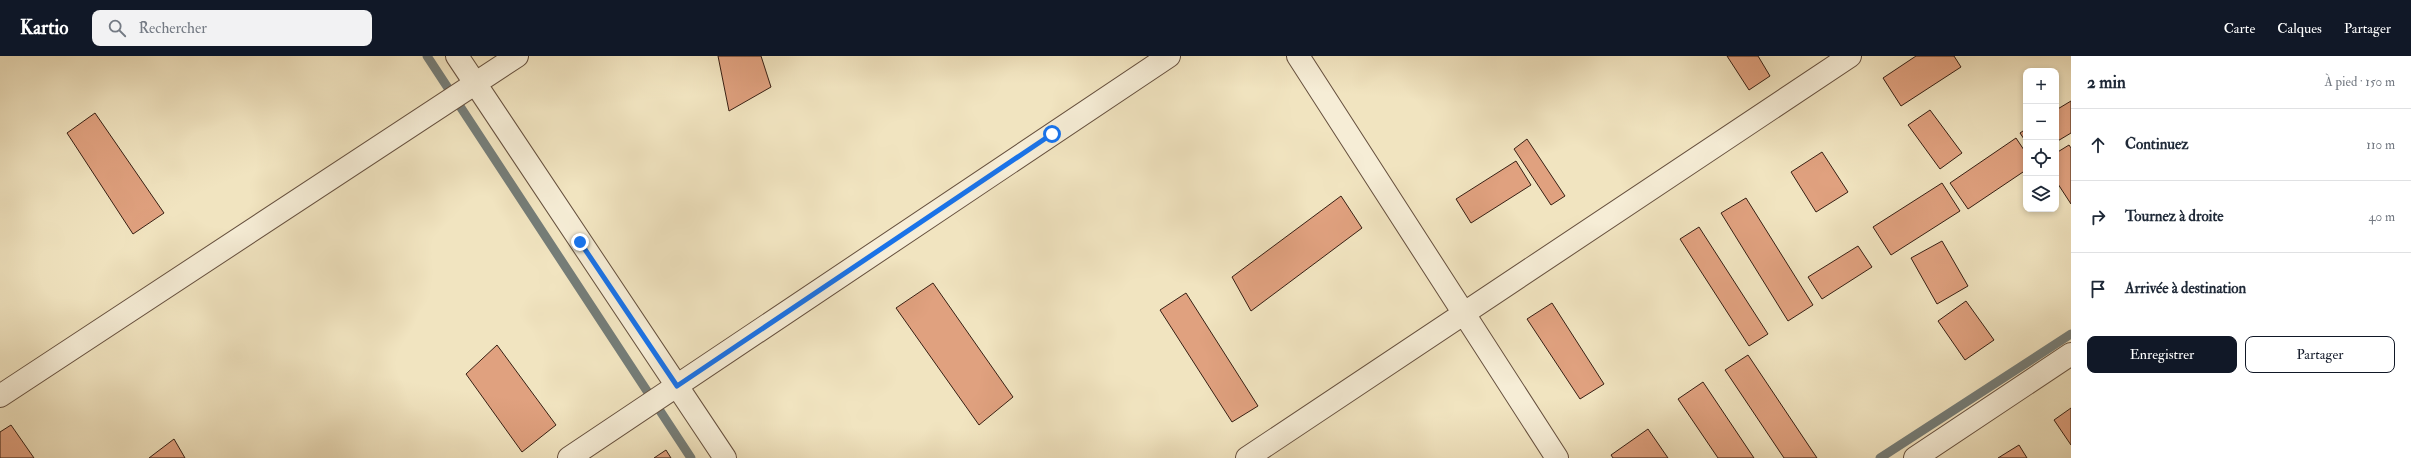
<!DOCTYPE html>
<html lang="fr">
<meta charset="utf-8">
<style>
:root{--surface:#fff;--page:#f2f2f3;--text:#1f2937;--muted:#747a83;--line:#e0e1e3;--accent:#111827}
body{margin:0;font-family:"IM FELL Double Pica",serif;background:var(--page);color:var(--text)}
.controls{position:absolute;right:12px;top:12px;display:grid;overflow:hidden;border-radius:8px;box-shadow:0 2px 6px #0003}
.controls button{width:36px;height:36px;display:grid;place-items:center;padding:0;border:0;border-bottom:1px solid var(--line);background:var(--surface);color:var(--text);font:20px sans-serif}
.stop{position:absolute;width:12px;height:12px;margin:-9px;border:3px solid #1a73e8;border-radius:50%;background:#fff}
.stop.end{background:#1a73e8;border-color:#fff;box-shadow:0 1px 4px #0008}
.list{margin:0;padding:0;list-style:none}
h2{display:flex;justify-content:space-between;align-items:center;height:52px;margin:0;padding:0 16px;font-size:17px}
h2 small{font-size:13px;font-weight:400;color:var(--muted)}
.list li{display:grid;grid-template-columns:26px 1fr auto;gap:12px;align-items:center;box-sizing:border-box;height:72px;padding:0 16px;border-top:1px solid var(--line)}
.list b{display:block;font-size:15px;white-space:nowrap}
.list em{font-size:13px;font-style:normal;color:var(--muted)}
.actions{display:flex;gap:8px;padding:12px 16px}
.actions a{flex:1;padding:9px 0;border:1px solid var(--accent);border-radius:8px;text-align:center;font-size:14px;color:var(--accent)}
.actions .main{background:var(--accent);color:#fff}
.icon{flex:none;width:22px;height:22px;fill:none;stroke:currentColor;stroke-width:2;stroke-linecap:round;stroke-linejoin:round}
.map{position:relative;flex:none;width:2071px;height:402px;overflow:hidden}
header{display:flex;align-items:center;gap:24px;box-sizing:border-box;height:56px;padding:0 20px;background:var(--accent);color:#fff}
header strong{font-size:19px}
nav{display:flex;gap:22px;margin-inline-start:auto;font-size:14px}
.search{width:280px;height:36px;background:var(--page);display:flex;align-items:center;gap:10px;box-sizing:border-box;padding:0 14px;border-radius:8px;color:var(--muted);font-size:15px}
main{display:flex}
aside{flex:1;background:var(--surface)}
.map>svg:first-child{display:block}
</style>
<header>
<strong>Kartio</strong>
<div class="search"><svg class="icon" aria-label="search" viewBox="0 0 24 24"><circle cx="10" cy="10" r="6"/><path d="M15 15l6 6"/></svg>Rechercher</div>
<nav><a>Carte</a><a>Calques</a><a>Partager</a></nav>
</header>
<main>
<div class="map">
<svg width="2071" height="402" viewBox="0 0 2071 402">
<rect width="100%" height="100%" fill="#f1e4c0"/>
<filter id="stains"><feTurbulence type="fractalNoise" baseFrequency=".005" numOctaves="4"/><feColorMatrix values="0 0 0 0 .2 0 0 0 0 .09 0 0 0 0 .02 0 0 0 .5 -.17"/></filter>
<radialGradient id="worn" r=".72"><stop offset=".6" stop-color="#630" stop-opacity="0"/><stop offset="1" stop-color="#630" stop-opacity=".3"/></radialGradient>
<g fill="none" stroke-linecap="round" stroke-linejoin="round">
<path stroke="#757d78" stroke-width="9" d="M427 0 691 402
M1880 402 2071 278"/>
</g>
<path fill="#e0a17f" stroke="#371f13" d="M718 0H761L771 31 729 55Z
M1727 0H1758L1770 20 1749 34Z
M1916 0H1954L1961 11 1901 50 1883 22Z
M2071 45V77L2056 86V54Z
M1930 54 1962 97 1940 113 1908 69Z
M95 57 164 157 133 178 67 77Z
M2026 73V86L2020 77Z
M2016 82 2026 97V114L1968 153 1950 127Z
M1527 83 1565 140 1551 149 1514 93Z
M2069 89 2071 92V148L2056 125V97Z
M1822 96 1848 136 1816 156 1791 116Z
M1516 105 1531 129 1471 167 1456 143Z
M1942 127 1960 155 1891 199 1873 171Z
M1341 140 1362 172 1251 255 1232 221Z
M1746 142 1813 249 1788 265 1721 157Z
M1699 171 1768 278 1749 290 1680 183Z
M1942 185 1968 230 1937 248 1911 202Z
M1858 190 1872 211 1822 243 1808 221Z
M933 227 1013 341 979 369 896 252Z
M1186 237 1258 350 1232 366 1160 254Z
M1966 245 1994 284 1965 304 1938 265Z
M1552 247 1604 328 1580 343 1527 263Z
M497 289 556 369 522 396 466 318Z
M1748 299 1817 402H1784L1725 314Z
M1703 326 1754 402H1718L1678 343Z
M2071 352V389L2054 364Z
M11 369 34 402H0V376Z
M1648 373 1668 402H1613L1611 399Z
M174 383 185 402H149Z
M2019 389 2027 402H1998Z
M666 394 671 402H654Z"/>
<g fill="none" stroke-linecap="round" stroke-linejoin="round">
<g stroke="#66503e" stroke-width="24">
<path id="minor" d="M457 0 725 402
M1298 0 1557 402
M0 340 517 0
M569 402 1169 0
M1247 402 1850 0
M1915 402 2071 298"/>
</g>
<use href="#minor" stroke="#f6edd6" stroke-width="22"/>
</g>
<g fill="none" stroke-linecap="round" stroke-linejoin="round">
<path stroke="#1a73e8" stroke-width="5" d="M580 186 677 330 1052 78"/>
</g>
<rect width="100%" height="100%" filter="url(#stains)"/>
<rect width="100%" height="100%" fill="url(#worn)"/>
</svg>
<div class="controls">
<button>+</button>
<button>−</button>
<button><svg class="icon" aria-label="locate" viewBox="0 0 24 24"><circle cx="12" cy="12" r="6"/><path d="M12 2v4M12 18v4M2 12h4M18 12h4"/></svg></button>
<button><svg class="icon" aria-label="layers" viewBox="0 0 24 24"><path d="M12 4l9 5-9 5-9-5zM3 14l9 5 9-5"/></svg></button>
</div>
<div class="stop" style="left:1052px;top:78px"></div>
<div class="stop end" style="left:580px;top:186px"></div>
</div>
<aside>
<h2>2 min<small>À pied · 150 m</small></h2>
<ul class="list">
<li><svg class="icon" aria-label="ahead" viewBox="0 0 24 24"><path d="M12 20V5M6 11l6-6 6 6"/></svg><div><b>Continuez</b></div><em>110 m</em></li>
<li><svg class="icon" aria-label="right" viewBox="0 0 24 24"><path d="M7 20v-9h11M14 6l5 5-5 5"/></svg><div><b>Tournez à droite</b></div><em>40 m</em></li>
<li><svg class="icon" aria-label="arrive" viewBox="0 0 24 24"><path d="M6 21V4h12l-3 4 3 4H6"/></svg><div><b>Arrivée à destination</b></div></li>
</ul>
<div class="actions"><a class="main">Enregistrer</a><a>Partager</a></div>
</aside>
</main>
